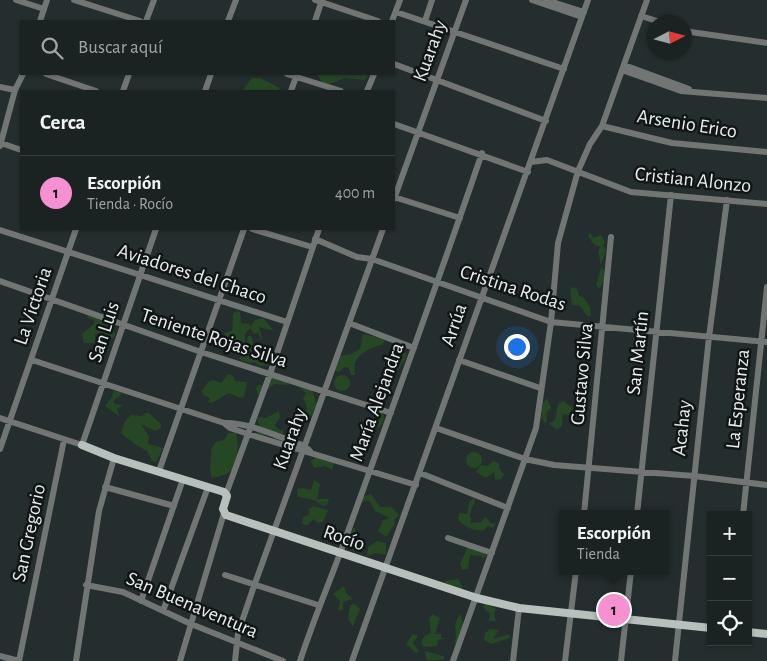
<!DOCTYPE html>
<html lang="es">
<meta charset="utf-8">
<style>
:root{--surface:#1b2222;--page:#282f2f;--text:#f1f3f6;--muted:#a0a4a5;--line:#393f40;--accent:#f590d1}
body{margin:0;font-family:"Alegreya Sans",sans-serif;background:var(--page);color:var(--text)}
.controls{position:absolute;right:15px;bottom:15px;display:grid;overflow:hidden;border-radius:0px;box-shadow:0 1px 4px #0004}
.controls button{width:45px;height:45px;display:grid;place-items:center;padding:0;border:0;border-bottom:1px solid var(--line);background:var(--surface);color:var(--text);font:25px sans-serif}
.compass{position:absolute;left:647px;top:15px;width:45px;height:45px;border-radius:50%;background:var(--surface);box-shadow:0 1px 4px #0004;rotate:84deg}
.you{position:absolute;left:516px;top:346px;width:18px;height:18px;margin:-12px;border:4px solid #fff;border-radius:50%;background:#1a73e8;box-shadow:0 0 0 8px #1a73e833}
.badge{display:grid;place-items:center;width:32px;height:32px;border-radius:50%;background:var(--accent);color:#111;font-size:16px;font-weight:700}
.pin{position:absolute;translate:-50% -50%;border:2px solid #fff;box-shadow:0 1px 5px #0006}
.popup{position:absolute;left:559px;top:510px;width:110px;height:65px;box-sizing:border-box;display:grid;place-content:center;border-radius:0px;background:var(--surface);filter:drop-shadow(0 1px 4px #0005);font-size:16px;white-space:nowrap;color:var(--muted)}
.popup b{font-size:19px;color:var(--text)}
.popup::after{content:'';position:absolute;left:50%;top:100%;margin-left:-10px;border:10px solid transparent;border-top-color:var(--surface)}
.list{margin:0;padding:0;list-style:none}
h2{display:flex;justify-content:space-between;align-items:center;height:65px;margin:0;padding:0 20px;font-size:21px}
h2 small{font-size:16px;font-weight:400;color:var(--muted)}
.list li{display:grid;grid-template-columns:32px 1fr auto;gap:15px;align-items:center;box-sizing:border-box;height:75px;padding:0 20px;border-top:1px solid var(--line)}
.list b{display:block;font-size:19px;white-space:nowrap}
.list p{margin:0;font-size:16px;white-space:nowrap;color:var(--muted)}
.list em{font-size:16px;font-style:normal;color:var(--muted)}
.icon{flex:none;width:28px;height:28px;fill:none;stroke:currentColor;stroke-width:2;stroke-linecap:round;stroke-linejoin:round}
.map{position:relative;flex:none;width:767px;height:661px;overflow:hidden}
.search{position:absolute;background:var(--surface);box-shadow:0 1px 4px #0004;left:20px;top:20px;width:375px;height:55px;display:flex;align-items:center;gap:12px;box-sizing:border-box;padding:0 18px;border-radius:0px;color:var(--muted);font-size:19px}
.panel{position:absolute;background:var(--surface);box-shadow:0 1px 4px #0004;left:20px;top:90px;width:375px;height:140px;border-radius:0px}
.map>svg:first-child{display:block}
</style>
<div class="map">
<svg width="767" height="661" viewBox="0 0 767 661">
<rect width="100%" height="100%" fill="#242e2e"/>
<path fill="#254723" d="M316 74H370L364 80 345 78 329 84 322 82Z
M252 78H260L280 88 278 91H242Z
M590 232 593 238 601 235 605 242 603 245 606 250 601 265 598 251 601 247 594 245 588 236Z
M601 268 604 270V281L599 289 596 285Z
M573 287 577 289 579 296 583 297 590 307 591 315 588 317 580 306 572 305 570 289Z
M236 311 240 312 241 323 249 324 250 327 255 320 263 318 274 331 259 327 262 338 261 341 258 332 254 334 250 328 245 334V346L238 355 231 353 232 348 225 354 222 346 225 333 232 331 233 314Z
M88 315 110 322 113 325 115 336 112 339C105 337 103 329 95 335V343H84L82 334 94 324V320L87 318Z
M363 334 382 338 385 341 382 345C373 346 359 353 355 363 354 366 355 371 355 375H351L349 368 345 367 339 372 335 371 339 356 351 354 360 349Z
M248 336H252L253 344 257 346 259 353 270 358 268 365 260 366 254 362 250 363 240 360 241 352 246 348Z
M396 346 404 350 407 356 392 380 390 372 393 361 389 355 390 351Z
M228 374 232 375 236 381 247 382 244 397 240 398 229 393 212 403 208 402 210 398 203 395 202 391 208 382 213 380 221 383Z
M334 383a8 8 0 1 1 16 0a8 8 0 1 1-16 0Z
M270 376 289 381V385L274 384 262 395H258L256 388 258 385H264Z
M301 384 312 390 317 405 310 417 305 412 307 407 303 398 306 393 299 387Z
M113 391 121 392V395L113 401 115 404 123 405 117 409 119 416 105 406 112 397Z
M547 398 551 408 547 412 546 425 541 417 543 403Z
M563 401 573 408 569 415 563 414 562 425 558 430 549 424 555 420 558 404Z
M373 409H380L384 416 383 423 378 428H374Z
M279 411 280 417 275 425 279 430H283V437L276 440 271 433 263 436 257 434V427L260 425 257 420 258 417 266 418Z
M145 413H149L161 424V428L155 431 141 424 149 437 148 444 163 448 156 462 152 461 147 451 136 445 121 433 125 421 131 415 142 416Z
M228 433H236C239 444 240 466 227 474 223 476 216 477 212 478 208 467 212 459 211 449L216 442 224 440Z
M466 460a8 8 0 1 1 16 0a8 8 0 1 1-16 0Z
M315 457 334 463 332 470 325 466 314 468 311 461Z
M493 461 499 463V467L504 475 501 479 495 480 494 472 486 478 476 472 481 465 488 466Z
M314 480 320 484 317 499H329L327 505 323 506 314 500 298 497 297 489 303 488 311 490Z
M371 494 380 507H391L399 515 394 520 395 524 386 537 378 531 383 520 390 518 375 511 370 502 367 500 361 503V497Z
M474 497 475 501 470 513 471 523 481 522 486 517 490 523 496 524 493 528 488 526 484 530C472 531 467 528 458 520L459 513 467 514 469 503Z
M313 506 328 510 323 522 318 523 313 519 308 525 302 524 303 517 309 515V509Z
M354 527C358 532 355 541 358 548L355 552 348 546 347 537Z
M377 541 386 543V555L376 553 367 556 368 547Z
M468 546 487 555 483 559 481 556 470 555 468 569 462 570 460 564Z
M458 579 463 588 458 589 453 586H444L445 581Z
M344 586 346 593 353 599 343 602V610H338L340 601 333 594Z
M485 602 496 609 494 614 496 621H489L490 614 483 607Z
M355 604 360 609 353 626 348 619 350 605Z
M433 614 440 618 435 634H441V638H447L438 640 437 646 424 647 421 643 424 636 431 633 429 618Z
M460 614C465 622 462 637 454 646L456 636 455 624Z
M490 629 499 630 493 639 509 634 510 638 491 644 484 640 485 633Z
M413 634 418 636 413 643 419 651 416 653 406 644Z
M425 651 443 656 445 659 429 661 426 658Z"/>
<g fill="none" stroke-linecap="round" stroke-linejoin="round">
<path stroke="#717674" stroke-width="6" d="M16 0 44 9
M74 0 140 21
M315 0 378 21
M532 0 582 17
M546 0 584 12
M396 12 564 69
M641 16 660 22
M40 21 47 0
M146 21 154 0
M228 21 236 0
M315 21 322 0
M392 21 400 0
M425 21 432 0
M684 31 767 43
M394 64 546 121
M624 65 689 89
M622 70 681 91 767 98
M46 74 96 91
M287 74 341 91
M0 87 15 90
M123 91 129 74
M205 91 211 74
M291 91 297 74
M367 91 374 74
M394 124 528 172
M602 126 672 143 767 152
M1 143 21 150
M0 146 15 90 23 74
M531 162 547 160 631 192 767 204
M394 197 460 218
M394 199 466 0
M252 229 312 247
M0 230 287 322
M315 239 357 257 372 259 551 322 767 342
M0 281 201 352 391 413
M349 323 414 348
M32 360 224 423C250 422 280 438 305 446L310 451
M459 360 540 388
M0 418 82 445 156 229
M224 423 230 428 248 434 416 485
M436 428 525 459 554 465 694 476 767 485
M0 449 76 229
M159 471 244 229
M420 473 508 508
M105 487 174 506
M226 494 270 374 319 229
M584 514 611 237
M637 514 671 195
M743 515 767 287
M448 538 492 553
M225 575 318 605
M86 585 123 592 191 624 283 661
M141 601 183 479
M163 611 208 487
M0 656 19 661
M19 661 64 440
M76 661 99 511 114 458
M180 661 224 513
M235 661 238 633 254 586 383 229
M300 661C314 618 331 579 346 537 392 409 438 282 482 153
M352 661 588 0
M453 661 536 428 551 322 558 243 578 171 590 144 602 126 647 0
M513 661 519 608
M565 661 576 571
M621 661 631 571
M675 661 709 337 727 200"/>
<path stroke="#b7c0bd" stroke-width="8" d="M82 445 114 458 224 492 227 496 223 509 226 515 477 598 519 608 711 628
M748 632 767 634"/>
</g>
<g text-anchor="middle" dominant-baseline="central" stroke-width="5" stroke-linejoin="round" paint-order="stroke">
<g font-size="20" fill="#e7eeee" stroke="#111515">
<text transform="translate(430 51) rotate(-70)">Kuarahy</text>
<text transform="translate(687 124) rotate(9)">Arsenio Erico</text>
<text transform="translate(693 180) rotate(6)">Cristian Alonzo</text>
<text transform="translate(192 274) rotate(18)">Aviadores del Chaco</text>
<text transform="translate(513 288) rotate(18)">Cristina Rodas</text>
<text transform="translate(33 306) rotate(-71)">La Victoria</text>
<text transform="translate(454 325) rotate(-71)">Arrúa</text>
<text transform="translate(104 332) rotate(-72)">San Luis</text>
<text transform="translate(214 338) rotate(18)">Teniente Rojas Silva</text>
<text transform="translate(638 353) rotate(-84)">San Martín</text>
<text transform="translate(582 374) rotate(-85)">Gustavo Silva</text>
<text transform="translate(738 399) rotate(-84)">La Esperanza</text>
<text transform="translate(377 402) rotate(-70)">María Alejandra</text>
<text transform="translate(682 428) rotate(-84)">Acahay</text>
<text transform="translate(290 439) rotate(-70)">Kuarahy</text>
<text transform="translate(29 533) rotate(-78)">San Gregorio</text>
<text transform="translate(344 538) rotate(19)">Rocío</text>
<text transform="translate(192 605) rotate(23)">San Buenaventura</text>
</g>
</g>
</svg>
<div class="controls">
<button>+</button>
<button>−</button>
<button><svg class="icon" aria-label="locate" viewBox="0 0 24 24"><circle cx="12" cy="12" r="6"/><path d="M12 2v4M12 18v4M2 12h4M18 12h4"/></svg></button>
</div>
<svg class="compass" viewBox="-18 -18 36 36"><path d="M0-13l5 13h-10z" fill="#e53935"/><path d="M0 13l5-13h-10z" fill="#a0a4a5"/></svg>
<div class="you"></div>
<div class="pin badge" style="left:614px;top:610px">1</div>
<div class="popup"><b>Escorpión</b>Tienda</div>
<div class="search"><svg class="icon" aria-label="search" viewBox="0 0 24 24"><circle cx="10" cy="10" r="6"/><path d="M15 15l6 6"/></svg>Buscar aquí</div>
<section class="panel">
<h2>Cerca<small></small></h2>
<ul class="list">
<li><span class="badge">1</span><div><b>Escorpión</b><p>Tienda · Rocío</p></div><em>400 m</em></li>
</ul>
</section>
</div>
